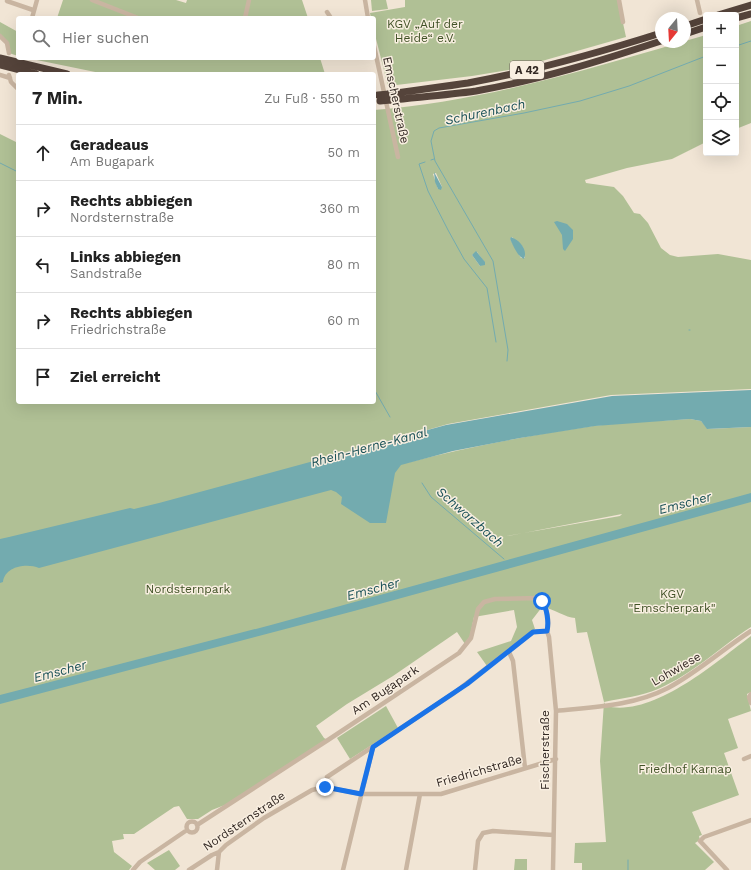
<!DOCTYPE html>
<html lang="de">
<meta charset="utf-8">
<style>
:root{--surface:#fff;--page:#f2f2f2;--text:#222;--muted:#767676;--line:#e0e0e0}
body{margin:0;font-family:"Work Sans",sans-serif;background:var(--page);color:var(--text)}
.controls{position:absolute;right:12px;top:12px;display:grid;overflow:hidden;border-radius:4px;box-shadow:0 4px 16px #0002}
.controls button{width:36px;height:36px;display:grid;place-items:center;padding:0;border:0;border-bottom:1px solid var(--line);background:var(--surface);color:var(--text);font:20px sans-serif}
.compass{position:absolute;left:655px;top:12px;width:36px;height:36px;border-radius:50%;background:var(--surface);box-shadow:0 4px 16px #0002;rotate:198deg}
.stop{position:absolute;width:12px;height:12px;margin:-9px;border:3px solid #1a73e8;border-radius:50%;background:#fff}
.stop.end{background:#1a73e8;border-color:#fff;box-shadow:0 1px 4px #0008}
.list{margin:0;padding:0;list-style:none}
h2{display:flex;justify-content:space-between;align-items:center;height:52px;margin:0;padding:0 16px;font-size:17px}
h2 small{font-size:13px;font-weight:400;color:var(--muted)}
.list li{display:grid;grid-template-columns:26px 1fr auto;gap:12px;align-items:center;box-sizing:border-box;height:56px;padding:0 16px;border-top:1px solid var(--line)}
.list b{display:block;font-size:15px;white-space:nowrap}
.list p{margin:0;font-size:13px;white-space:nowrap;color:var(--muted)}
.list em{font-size:13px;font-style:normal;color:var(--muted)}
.icon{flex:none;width:22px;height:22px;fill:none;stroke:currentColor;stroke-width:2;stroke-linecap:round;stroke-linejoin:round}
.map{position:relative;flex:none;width:751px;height:870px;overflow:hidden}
.search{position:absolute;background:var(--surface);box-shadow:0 4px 16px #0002;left:16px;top:16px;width:360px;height:44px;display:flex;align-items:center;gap:10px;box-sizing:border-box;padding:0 14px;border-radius:4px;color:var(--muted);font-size:15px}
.panel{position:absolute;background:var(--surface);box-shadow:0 4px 16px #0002;left:16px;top:72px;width:360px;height:332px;border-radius:4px}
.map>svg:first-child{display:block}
</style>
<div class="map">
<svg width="751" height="870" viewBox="0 0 751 870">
<rect width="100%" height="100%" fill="#f1e5d5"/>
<path fill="#b0c095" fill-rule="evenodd" d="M63 0H176L186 3 187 0H302L308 18H57Z
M371 0H386L388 9 372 11Z
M405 0H618L626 37 514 69 472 76 388 86 374 31V18H371L370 13 405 7Z
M751 21V123L736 129V26Z
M0 22 18 32V56L9 53V47L0 35Z
M706 35V142L672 159 627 168 585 180 586 183 614 187 623 196 634 213 640 214 648 223 661 248 670 255 678 257 718 254 751 260V389L611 395 448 424 396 439 406 463C468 447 530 435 593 426 625 422 658 421 690 419L701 421 708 429 751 427V627C720 647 693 674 658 689 641 696 623 698 604 702L606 706C653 718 716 662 751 636V692L747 694 751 711 728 719 738 748 724 753 739 795 692 812 702 835 699 836 700 840 695 843 714 862 705 870H582V863H574L575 843 606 842 600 761 604 702 587 632 577 633 575 618C566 618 553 608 542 607L532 620 535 629 487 666 477 652 511 641 517 627 514 610 474 617 470 636 465 644 457 632 393 676 347 704 316 726 324 738 328 740 230 803 212 810 198 819H187L179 806 174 807 134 834H123L124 839 112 841 114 852 132 866 129 870H0V134L18 143V402H374V110C488 101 599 66 706 35ZM436 173 442 187 438 189 433 174ZM512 237 523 247 525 258H521L510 239ZM477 252 485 263 480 266 472 255ZM622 514 620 516 507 536H508Z
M27 58H320L325 74H105Z
M386 706 398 728 350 759 337 738Z
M169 850 180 866 175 870H155L147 863Z
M515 859H527V870H514Z"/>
<path fill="#73abaf" d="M434 172 442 187 441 190 438 189 435 182Z
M557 221 567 224 573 230V239L565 251 563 249 562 235 554 222Z
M511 237C520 240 528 250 524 259 517 256 513 245 510 239Z
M476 251 485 262V265L480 266 472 255Z
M751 390V427L707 429 701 421 690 419 595 426 520 438 453 451 401 465 395 473 386 523H370L341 504 342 497 336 492 331 490 39 568C27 563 5 566 3 582L0 583V539L9 537 130 508 134 509 159 503 446 425 612 396Z
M751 493V502L354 611 0 704V695L271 625Z"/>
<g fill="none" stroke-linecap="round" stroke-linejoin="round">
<path stroke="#73abaf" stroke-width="1" d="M736 46 751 41
M431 160 434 159
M425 162 419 164 428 191 448 230 464 259 487 288 496 342
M0 163 18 172
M689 330H690
M507 361 508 350 493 261 435 161 431 141 434 131 439 128 524 113 580 101 629 86 706 56
M374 389 390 417
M422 483 431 497 504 559
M628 860V870"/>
<path stroke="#c9b5a1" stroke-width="4.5" d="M92 0 138 18
M365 0 368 18
M619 0 623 22
M697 0 700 13
M7 1 33 10
M327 12 331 18
M32 18 37 0
M245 18 249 0
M0 36 7 43 9 53
M374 46 398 157
M0 75 10 78
M9 75 11 82 18 89
M547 631 549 637 556 711 553 870
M509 652 513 661 525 768
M751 694 749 697 751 703
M556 711C594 707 633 706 668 688 698 672 723 649 751 631
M744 759 751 756
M327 777 454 693 533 632 547 631
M186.5 827a5.5 5.5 0 1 1 11 0a5.5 5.5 0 1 1-11 0Z
M197 825 328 740 459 653 471 638 478 609 484 602 495 599 537 598C547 603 550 621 547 631
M133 870 140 862 187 830
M189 870 212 855 219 852 226 845 264 818 312 790 325 787 361 794H441L556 759
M217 870 219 852
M343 870 373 747
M406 870 420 794
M475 870 478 841 483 833 493 831 553 835
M727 870 700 841 704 837 751 820"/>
<path stroke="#55443b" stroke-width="7" d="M718 15 751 5
M736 18 751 14
M685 26 706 19
M685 34 706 27
M0 58 67 74
M0 65 36 74
M389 94C415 90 442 87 468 83 533 71 598 53 661 33
M391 100C419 97 448 95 476 91 539 80 600 61 661 41"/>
<path stroke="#55443b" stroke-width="7" d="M378 95 389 94
M380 101 391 100"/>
</g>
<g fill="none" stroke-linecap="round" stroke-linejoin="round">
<path stroke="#1a73e8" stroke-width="5" d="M325 787 361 794 373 747 467 684 533 632 547 631C549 622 547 608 542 601"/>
</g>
<g text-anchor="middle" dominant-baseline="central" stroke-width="3" stroke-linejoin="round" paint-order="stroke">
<rect fill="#f9efe1" stroke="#6e645d" stroke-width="1" x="510" y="61" width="34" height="18" rx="3"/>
<g font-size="11" font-weight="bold" fill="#332924">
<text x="527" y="70">A 42</text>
</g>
<g font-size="12" fill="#415227" stroke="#f9efe1">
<text x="425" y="24">KGV „Auf der<tspan x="425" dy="14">Heide“ e.V.</tspan></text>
<text x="188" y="589">Nordsternpark</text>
<text x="672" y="594">KGV<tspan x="672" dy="14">"Emscherpark"</tspan></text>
<text x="685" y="769">Friedhof Karnap</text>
</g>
<g font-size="12" fill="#332924" stroke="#f9efe1">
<text transform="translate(396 100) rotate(78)">Emscherstraße</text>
<text transform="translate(676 669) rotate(-30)">Lohwiese</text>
<text transform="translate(385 690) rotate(-34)">Am Bugapark</text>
<text transform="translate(545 750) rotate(-90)">Fischerstraße</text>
<text transform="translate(479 771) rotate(-16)">Friedrichstraße</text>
<text transform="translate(244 821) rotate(-34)">Nordsternstraße</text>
</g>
<g font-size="13" font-style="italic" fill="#185056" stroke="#f9efe1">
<text transform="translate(485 112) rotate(-12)">Schurenbach</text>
<text transform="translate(369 447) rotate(-15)">Rhein-Herne-Kanal</text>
<text transform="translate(685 503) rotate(-15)">Emscher</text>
<text transform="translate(470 517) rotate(41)">Schwarzbach</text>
<text transform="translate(373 589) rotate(-15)">Emscher</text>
<text transform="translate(60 671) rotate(-15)">Emscher</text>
</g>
</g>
</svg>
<div class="controls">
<button>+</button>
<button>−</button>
<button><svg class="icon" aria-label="locate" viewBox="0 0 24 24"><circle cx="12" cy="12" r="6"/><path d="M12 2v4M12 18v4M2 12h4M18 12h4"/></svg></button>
<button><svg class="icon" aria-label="layers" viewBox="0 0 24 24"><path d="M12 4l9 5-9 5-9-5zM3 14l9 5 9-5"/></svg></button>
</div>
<svg class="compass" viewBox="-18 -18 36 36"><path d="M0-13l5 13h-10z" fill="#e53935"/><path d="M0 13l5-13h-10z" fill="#767676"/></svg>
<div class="stop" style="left:542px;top:601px"></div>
<div class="stop end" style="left:325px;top:787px"></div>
<div class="search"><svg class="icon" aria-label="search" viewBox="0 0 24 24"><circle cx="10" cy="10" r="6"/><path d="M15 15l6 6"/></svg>Hier suchen</div>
<section class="panel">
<h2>7 Min.<small>Zu Fuß · 550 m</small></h2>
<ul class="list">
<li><svg class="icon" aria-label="ahead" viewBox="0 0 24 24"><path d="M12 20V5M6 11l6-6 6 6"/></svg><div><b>Geradeaus</b><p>Am Bugapark</p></div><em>50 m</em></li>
<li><svg class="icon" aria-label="right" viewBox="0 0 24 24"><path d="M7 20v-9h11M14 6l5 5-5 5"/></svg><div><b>Rechts abbiegen</b><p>Nordsternstraße</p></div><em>360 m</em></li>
<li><svg class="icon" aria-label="left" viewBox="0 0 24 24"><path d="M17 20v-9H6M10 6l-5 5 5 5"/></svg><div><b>Links abbiegen</b><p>Sandstraße</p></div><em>80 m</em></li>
<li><svg class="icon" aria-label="right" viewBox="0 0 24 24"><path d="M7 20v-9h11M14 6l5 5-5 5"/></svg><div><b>Rechts abbiegen</b><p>Friedrichstraße</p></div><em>60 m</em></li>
<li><svg class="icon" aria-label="arrive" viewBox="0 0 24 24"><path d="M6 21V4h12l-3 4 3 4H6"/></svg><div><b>Ziel erreicht</b></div></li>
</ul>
</section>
</div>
